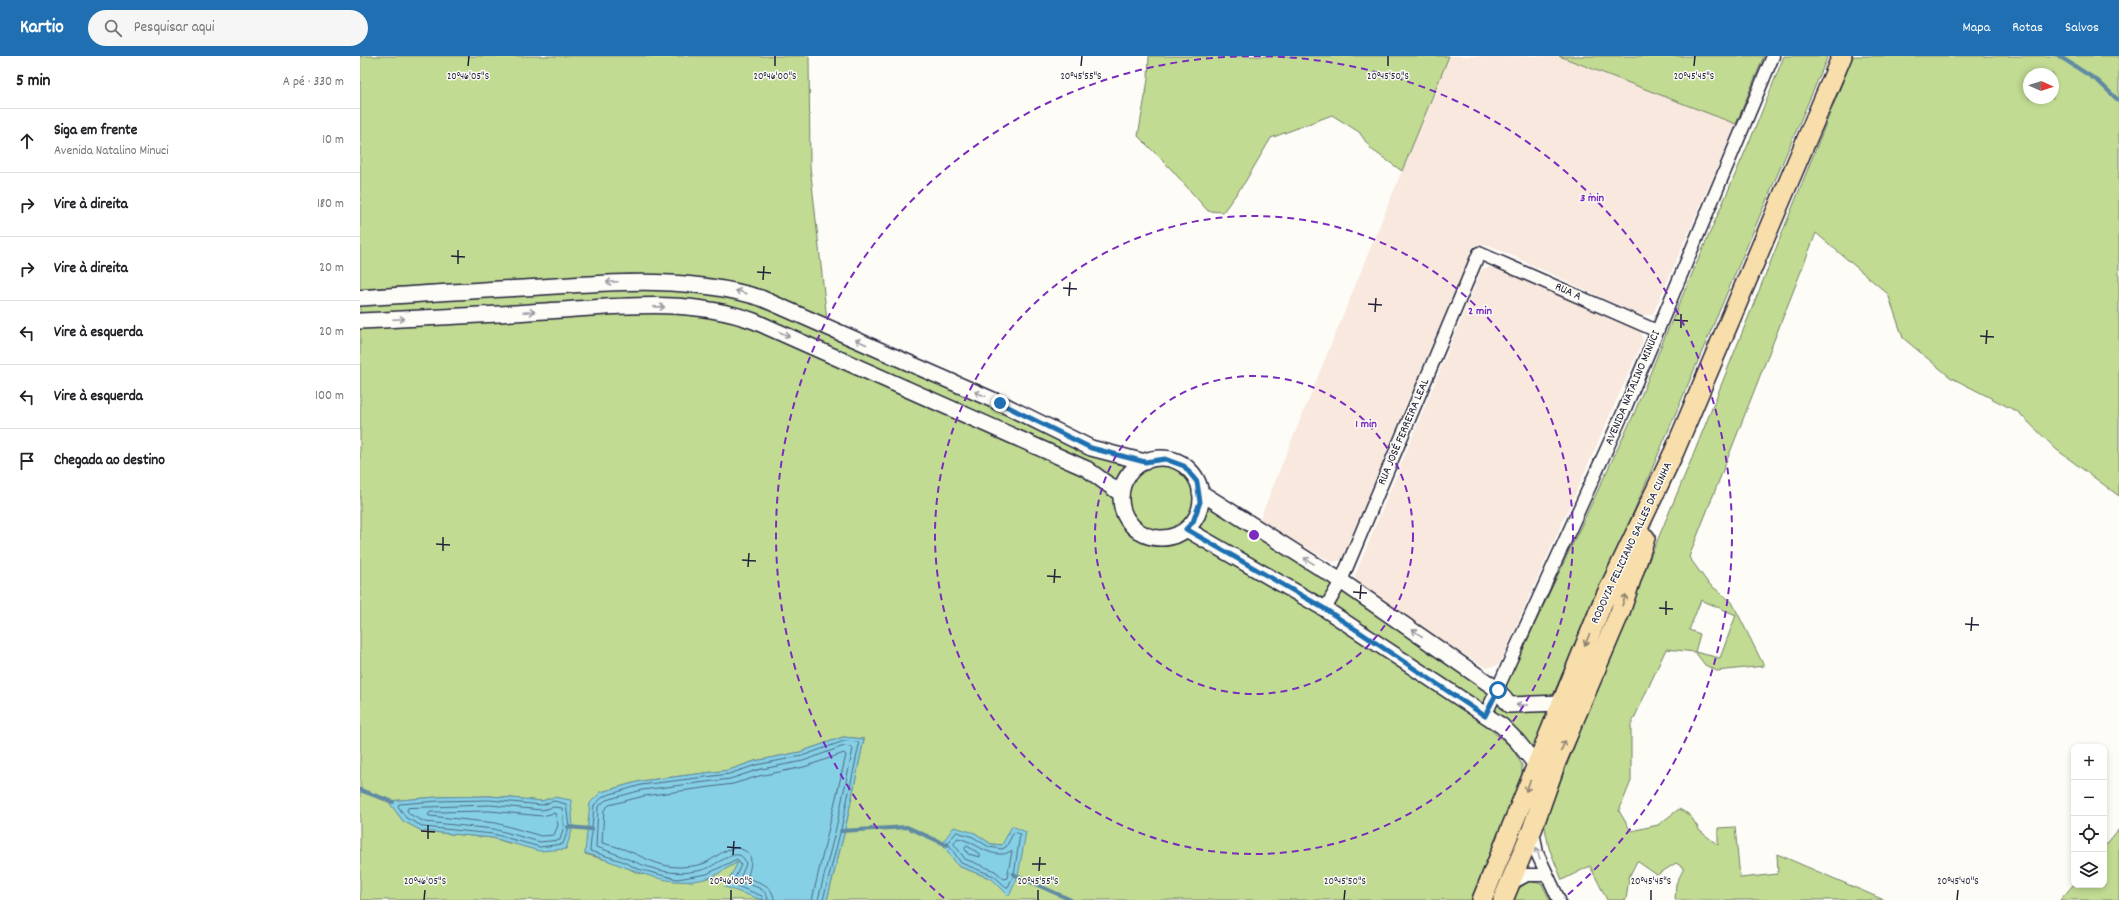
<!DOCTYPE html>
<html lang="pt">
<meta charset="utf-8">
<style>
:root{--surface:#fff;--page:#f6f6f6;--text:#202124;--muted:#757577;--line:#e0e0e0;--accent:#1f6fb2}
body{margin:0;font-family:Dekko,sans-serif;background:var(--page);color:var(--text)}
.controls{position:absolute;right:12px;bottom:12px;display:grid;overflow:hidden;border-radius:8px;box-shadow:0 2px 6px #0003}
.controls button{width:36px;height:36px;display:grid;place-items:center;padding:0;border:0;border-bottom:1px solid var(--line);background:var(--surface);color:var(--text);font:20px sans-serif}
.compass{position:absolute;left:1663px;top:12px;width:36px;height:36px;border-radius:50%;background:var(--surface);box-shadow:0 2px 6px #0003;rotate:93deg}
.stop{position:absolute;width:12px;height:12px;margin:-9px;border:3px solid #1f6fb2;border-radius:50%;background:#fff}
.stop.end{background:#1f6fb2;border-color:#fff;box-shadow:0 1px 4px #0008}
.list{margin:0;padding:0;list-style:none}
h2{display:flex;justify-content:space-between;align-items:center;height:52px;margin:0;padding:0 16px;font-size:17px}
h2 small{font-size:13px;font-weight:400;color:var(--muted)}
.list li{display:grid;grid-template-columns:26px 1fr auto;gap:12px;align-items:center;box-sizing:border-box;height:64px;padding:0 16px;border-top:1px solid var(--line)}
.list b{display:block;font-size:15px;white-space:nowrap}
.list p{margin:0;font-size:13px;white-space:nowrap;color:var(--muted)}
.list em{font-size:13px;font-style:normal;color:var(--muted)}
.icon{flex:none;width:22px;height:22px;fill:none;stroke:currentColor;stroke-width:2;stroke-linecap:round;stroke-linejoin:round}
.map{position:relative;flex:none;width:1759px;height:844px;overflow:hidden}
header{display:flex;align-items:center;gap:24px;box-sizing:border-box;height:56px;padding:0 20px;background:var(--accent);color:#fff}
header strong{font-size:19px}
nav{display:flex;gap:22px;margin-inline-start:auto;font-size:14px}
.search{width:280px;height:36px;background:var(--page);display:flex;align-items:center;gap:10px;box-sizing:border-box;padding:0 14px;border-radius:22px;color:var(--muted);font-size:15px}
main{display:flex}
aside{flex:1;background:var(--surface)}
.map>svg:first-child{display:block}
</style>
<header>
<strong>Kartio</strong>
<div class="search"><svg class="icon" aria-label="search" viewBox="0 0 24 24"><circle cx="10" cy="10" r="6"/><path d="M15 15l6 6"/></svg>Pesquisar aqui</div>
<nav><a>Mapa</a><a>Rotas</a><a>Salvos</a></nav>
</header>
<main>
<aside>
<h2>5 min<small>A pé · 330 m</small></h2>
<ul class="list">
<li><svg class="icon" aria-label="ahead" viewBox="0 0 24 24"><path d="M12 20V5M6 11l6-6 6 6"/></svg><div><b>Siga em frente</b><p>Avenida Natalino Minuci</p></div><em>10 m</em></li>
<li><svg class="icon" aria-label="right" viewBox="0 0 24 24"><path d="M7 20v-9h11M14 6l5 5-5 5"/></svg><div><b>Vire à direita</b></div><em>180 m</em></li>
<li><svg class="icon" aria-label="right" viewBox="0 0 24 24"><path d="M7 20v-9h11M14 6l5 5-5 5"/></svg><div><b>Vire à direita</b></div><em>20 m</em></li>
<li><svg class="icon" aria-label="left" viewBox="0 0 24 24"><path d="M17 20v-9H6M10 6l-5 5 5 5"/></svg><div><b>Vire à esquerda</b></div><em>20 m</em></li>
<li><svg class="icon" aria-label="left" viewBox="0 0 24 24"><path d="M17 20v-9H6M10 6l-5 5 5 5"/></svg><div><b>Vire à esquerda</b></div><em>100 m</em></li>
<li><svg class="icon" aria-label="arrive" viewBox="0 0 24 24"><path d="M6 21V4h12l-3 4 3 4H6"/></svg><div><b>Chegada ao destino</b></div></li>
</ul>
</aside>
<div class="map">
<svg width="1759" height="844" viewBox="0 0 1759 844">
<rect width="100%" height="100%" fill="#fdfcf7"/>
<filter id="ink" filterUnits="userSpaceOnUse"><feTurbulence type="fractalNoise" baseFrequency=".025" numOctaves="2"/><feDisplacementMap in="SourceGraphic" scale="8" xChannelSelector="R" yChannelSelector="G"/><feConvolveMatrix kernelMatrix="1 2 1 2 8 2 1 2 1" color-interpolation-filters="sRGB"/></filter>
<g filter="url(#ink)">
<path fill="#f8e8dd" d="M1089 0H1199L1376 68 1293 258 1281 260 1129 189 1113 190 981 504 972 506 899 465Z
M1132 211 1280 274 1283 285 1139 609 1126 612 997 532 995 519 1122 213Z"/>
<path fill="#c1db92" stroke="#727e66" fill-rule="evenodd" d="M0 0H449L450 110 467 264 405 236 377 227 272 218 0 233Z
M789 0H1089L1042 115 1011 93 999 76 972 59 911 82 885 126 863 156 848 155 811 113 778 80 788 24Z
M1199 0H1404L1376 68Z
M1424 0H1468L1251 509 1192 641 1149 644 1144 633 1273 360 1306 278 1394 75Z
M1493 0H1759V440L1697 394 1658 356 1590 321 1543 282 1528 238 1456 177 1329 501 1348 527 1372 546 1404 610 1357 615 1345 609 1335 596 1306 593 1271 669V725L1259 755 1271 775 1298 769 1319 753 1330 759 1340 775 1358 789V772L1375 771 1380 822 1418 818 1417 798 1524 844H1315L1316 828 1324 812 1316 807 1297 819 1277 805 1269 821 1266 844H1247L1230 810 1202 824 1189 792 1184 767 1266 559 1332 402ZM1669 18H1693V42H1669ZM1341 544 1376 559 1360 602 1335 596 1340 578 1329 574Z
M271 228 373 236 773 409 767 416 759 432 370 253 0 263V244Z
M272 255 370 260 727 417 758 440C760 478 793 497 826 478L963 559 1122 666 1152 692 1162 709V720L1143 773 1113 844H467L485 774 504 683 483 681 440 696 395 705 369 714 281 725 241 736 225 798 261 808 277 817 349 822 378 806 394 840 402 844H0V270ZM130 740 182 745 194 741 152 788 133 782 62 775 43 765 29 745 77 741ZM615 777 631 788 643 789 632 823 598 810Z
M765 442a36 36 0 1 1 72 0a36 36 0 1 1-72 0Z
M844 445 976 524 965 546 836 472 835 468 842 457Z
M981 530 1131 634 1125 652 971 553Z
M1138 641 1191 650 1172 698 1129 661Z
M1759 773V844H1700L1714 828V829H1744V791Z
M1169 825 1182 828 1190 844H1153L1157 834Z"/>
<path fill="#86d0e6" stroke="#5e8aa2" d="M483 681 504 683 485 774 467 844H402L365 831 378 806C368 811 358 819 348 822 304 835 266 808 225 797L230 747 241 736 281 725 369 714 395 705 440 696Z
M130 740 182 745 194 741 211 744 213 771 206 793 179 795 133 782 62 775 43 765 28 745 77 741Z
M652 770 666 776 658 820 649 840 632 823 598 810 582 787 594 771 615 777 631 788 642 789Z"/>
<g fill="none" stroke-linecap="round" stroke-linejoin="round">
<path stroke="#4a687f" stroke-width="1" d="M130 744 182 749 194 745 206 748 209 771 203 788 180 791 133 778 64 771 46 762 38 750 39 748 78 745Z
M130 749 182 754 194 751 202 752 204 770 200 784 180 786 134 773 65 766 49 758 47 754 48 752Z
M130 755 182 760 195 757 198 769 194 779 181 780 136 767 70 760 68 759 70 756H78Z
M597 776 613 781 629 791 642 793 646 791 654 776 660 778 654 819 648 831H646L634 820 601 807 588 787Z
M598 782C614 785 627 800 643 798 647 798 649 795 652 795L647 822 644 823 635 815 605 803 594 788Z
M607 790 620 798V801L608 798 605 793Z
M403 844 402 840 372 828 381 809 377 803 347 818 317 823 278 813 262 805 230 795 234 749 244 740 281 729 369 718 396 709 442 700 484 685 498 686 499 689 481 773 463 844
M408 844C407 830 389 830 379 825L386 808C381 786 356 810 345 813 340 815 335 815 330 816 297 821 267 800 236 791L238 751 246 744 282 734 370 723 397 714 443 705 484 690 492 691 493 693 476 772 458 844
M414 844C413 828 399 827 388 822 389 811 397 799 381 793 369 788 356 802 345 807 338 810 325 811 318 811 299 811 282 800 266 794 258 791 250 789 242 787L244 754 249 749 284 740 373 728 399 720 444 711 484 697 486 699 452 844"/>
<path stroke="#5e8aa2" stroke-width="4" d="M1699 0 1738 25 1759 45
M0 734 33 746
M208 771 231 773
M481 775 547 771 587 789
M653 818 711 844"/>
<g stroke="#22223b" stroke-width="15">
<path id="minor" d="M965 553 981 525 1119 197 1297 275
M1125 660 1263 357 1413 0
M1173 775 1177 797 1199 844
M1150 828 1167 819H1186"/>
</g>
<g stroke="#22223b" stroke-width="18">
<path id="tertiary" d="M0 242C60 238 121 234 181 231 255 226 330 220 401 242L640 347 731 392 785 406
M0 265C62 262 124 259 186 255 254 251 328 241 394 265L727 413 761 438
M761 442a40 40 0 1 1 80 0a40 40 0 1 1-80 0Z
M840 436 981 525 1138 634 1149 649 1201 647
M826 473 965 553 1142 670 1157 685 1176 709"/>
</g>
<g stroke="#22223b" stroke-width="22">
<path id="primary" d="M1122 844 1242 548 1314 396 1482 0
M1143 844 1172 774 1196 706 1260 556 1285 482"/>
</g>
<use href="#minor" stroke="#fdfcf7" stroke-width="12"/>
<use href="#tertiary" stroke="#fdfcf7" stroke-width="15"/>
<use href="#primary" stroke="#f8deab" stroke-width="19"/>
</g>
<defs><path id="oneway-shaft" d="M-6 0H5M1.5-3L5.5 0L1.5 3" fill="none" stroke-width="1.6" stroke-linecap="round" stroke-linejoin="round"/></defs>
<g stroke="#9a9aa2">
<use href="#oneway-shaft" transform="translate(252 226) rotate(177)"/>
<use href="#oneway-shaft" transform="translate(381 236) rotate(-163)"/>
<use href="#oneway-shaft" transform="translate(299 251) rotate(2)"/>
<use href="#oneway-shaft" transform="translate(169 256) rotate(-3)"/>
<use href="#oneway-shaft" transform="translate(39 263) rotate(-3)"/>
<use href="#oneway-shaft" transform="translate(424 278) rotate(24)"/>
<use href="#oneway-shaft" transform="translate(501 286) rotate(-156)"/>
<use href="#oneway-shaft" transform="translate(620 338) rotate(-157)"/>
<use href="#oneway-shaft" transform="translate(949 505) rotate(-148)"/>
<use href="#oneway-shaft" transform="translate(1057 577) rotate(-145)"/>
<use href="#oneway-shaft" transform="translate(1162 649) rotate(-180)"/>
<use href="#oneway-shaft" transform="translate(1178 797) rotate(-108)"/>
</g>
<g stroke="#8d8073">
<use href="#oneway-shaft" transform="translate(1264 544) rotate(-71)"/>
<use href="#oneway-shaft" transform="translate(1227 584) rotate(113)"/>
<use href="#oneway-shaft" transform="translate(1203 690) rotate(-67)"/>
<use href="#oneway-shaft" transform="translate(1168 730) rotate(111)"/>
</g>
</g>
<g fill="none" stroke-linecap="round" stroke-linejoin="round" filter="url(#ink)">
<path stroke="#1f6fb2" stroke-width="5" d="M640 347 731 392 785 406 805 403 824 410 837 426 840 446 833 466 826 473 965 553 1125 660 1138 634"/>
</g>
<path fill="none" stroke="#22223b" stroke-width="1.5" d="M108 10 109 0M415 10V0M721 10 722 0M1028 10V0M1334 10 1335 0M91 200 105 201M98 208V194M397 216 411 217M403 224 404 210M703 232 717 233M709 240 710 226M1008 248 1022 249M1015 256 1016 242M1314 264 1328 265M1321 272V258M1620 280 1634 281M1626 288 1627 274M76 488 90 489M83 495V481M382 504 396 505M388 511 389 497M687 520 701 521M694 527 695 513M993 536 1007 537M1000 543 1001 529M1299 552 1313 553M1306 559V545M1605 568 1619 569M1611 575 1612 561M61 775 75 776M68 783V769M367 791 381 792M373 799 374 785M672 808H686M679 815 680 801M64 844 65 834M371 844V834M678 844V834M984 844 985 834M1291 844V834M1597 844 1598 834"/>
<g fill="none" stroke="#7b2cbf" stroke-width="2" stroke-dasharray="7 5">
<circle cx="894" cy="479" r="159"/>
<circle cx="894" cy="479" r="319"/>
<path d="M584 842A478 478 0 1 1 1204 842"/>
</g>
<g text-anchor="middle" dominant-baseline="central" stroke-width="3" stroke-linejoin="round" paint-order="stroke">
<g font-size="12" fill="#22223b" stroke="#fdfcf7">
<text transform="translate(1208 236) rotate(24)">RUA A</text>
<text transform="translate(1273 332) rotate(-67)">AVENIDA NATALINO MINUCI</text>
<text transform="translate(1044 376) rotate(-67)">RUA JOSÉ FERREIRA LEAL</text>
<text transform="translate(1272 487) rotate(-65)">RODOVIA FELICIANO SALLES DA CUNHA</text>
</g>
</g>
<g font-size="10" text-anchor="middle" fill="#22223b" stroke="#fdfcf7" stroke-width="3" stroke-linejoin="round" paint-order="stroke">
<text x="108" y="23">20°46'05"S</text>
<text x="415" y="23">20°46'00"S</text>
<text x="721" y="23">20°45'55"S</text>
<text x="1028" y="23">20°45'50"S</text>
<text x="1334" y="23">20°45'45"S</text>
<text x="65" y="828">20°46'05"S</text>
<text x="371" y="828">20°46'00"S</text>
<text x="678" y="828">20°45'55"S</text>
<text x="985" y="828">20°45'50"S</text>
<text x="1291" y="828">20°45'45"S</text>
<text x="1598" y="828">20°45'40"S</text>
</g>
<circle cx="894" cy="479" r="6" fill="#7b2cbf" stroke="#fdfcf7" stroke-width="2"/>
<g font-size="12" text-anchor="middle" font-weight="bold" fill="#7b2cbf" stroke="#fdfcf7" stroke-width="3" stroke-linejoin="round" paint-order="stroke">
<text x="1232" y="145">3 min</text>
<text x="1120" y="258">2 min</text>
<text x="1006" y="371">1 min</text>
</g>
</svg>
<div class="controls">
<button>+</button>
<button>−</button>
<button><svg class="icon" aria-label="locate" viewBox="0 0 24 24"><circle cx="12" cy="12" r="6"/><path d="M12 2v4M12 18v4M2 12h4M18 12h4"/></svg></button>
<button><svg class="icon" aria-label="layers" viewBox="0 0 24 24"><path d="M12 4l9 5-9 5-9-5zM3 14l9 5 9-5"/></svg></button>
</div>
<svg class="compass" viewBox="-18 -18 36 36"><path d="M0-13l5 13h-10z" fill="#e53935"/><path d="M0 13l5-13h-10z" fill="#757577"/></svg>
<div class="stop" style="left:1138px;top:634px"></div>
<div class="stop end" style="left:640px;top:347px"></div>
</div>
</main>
